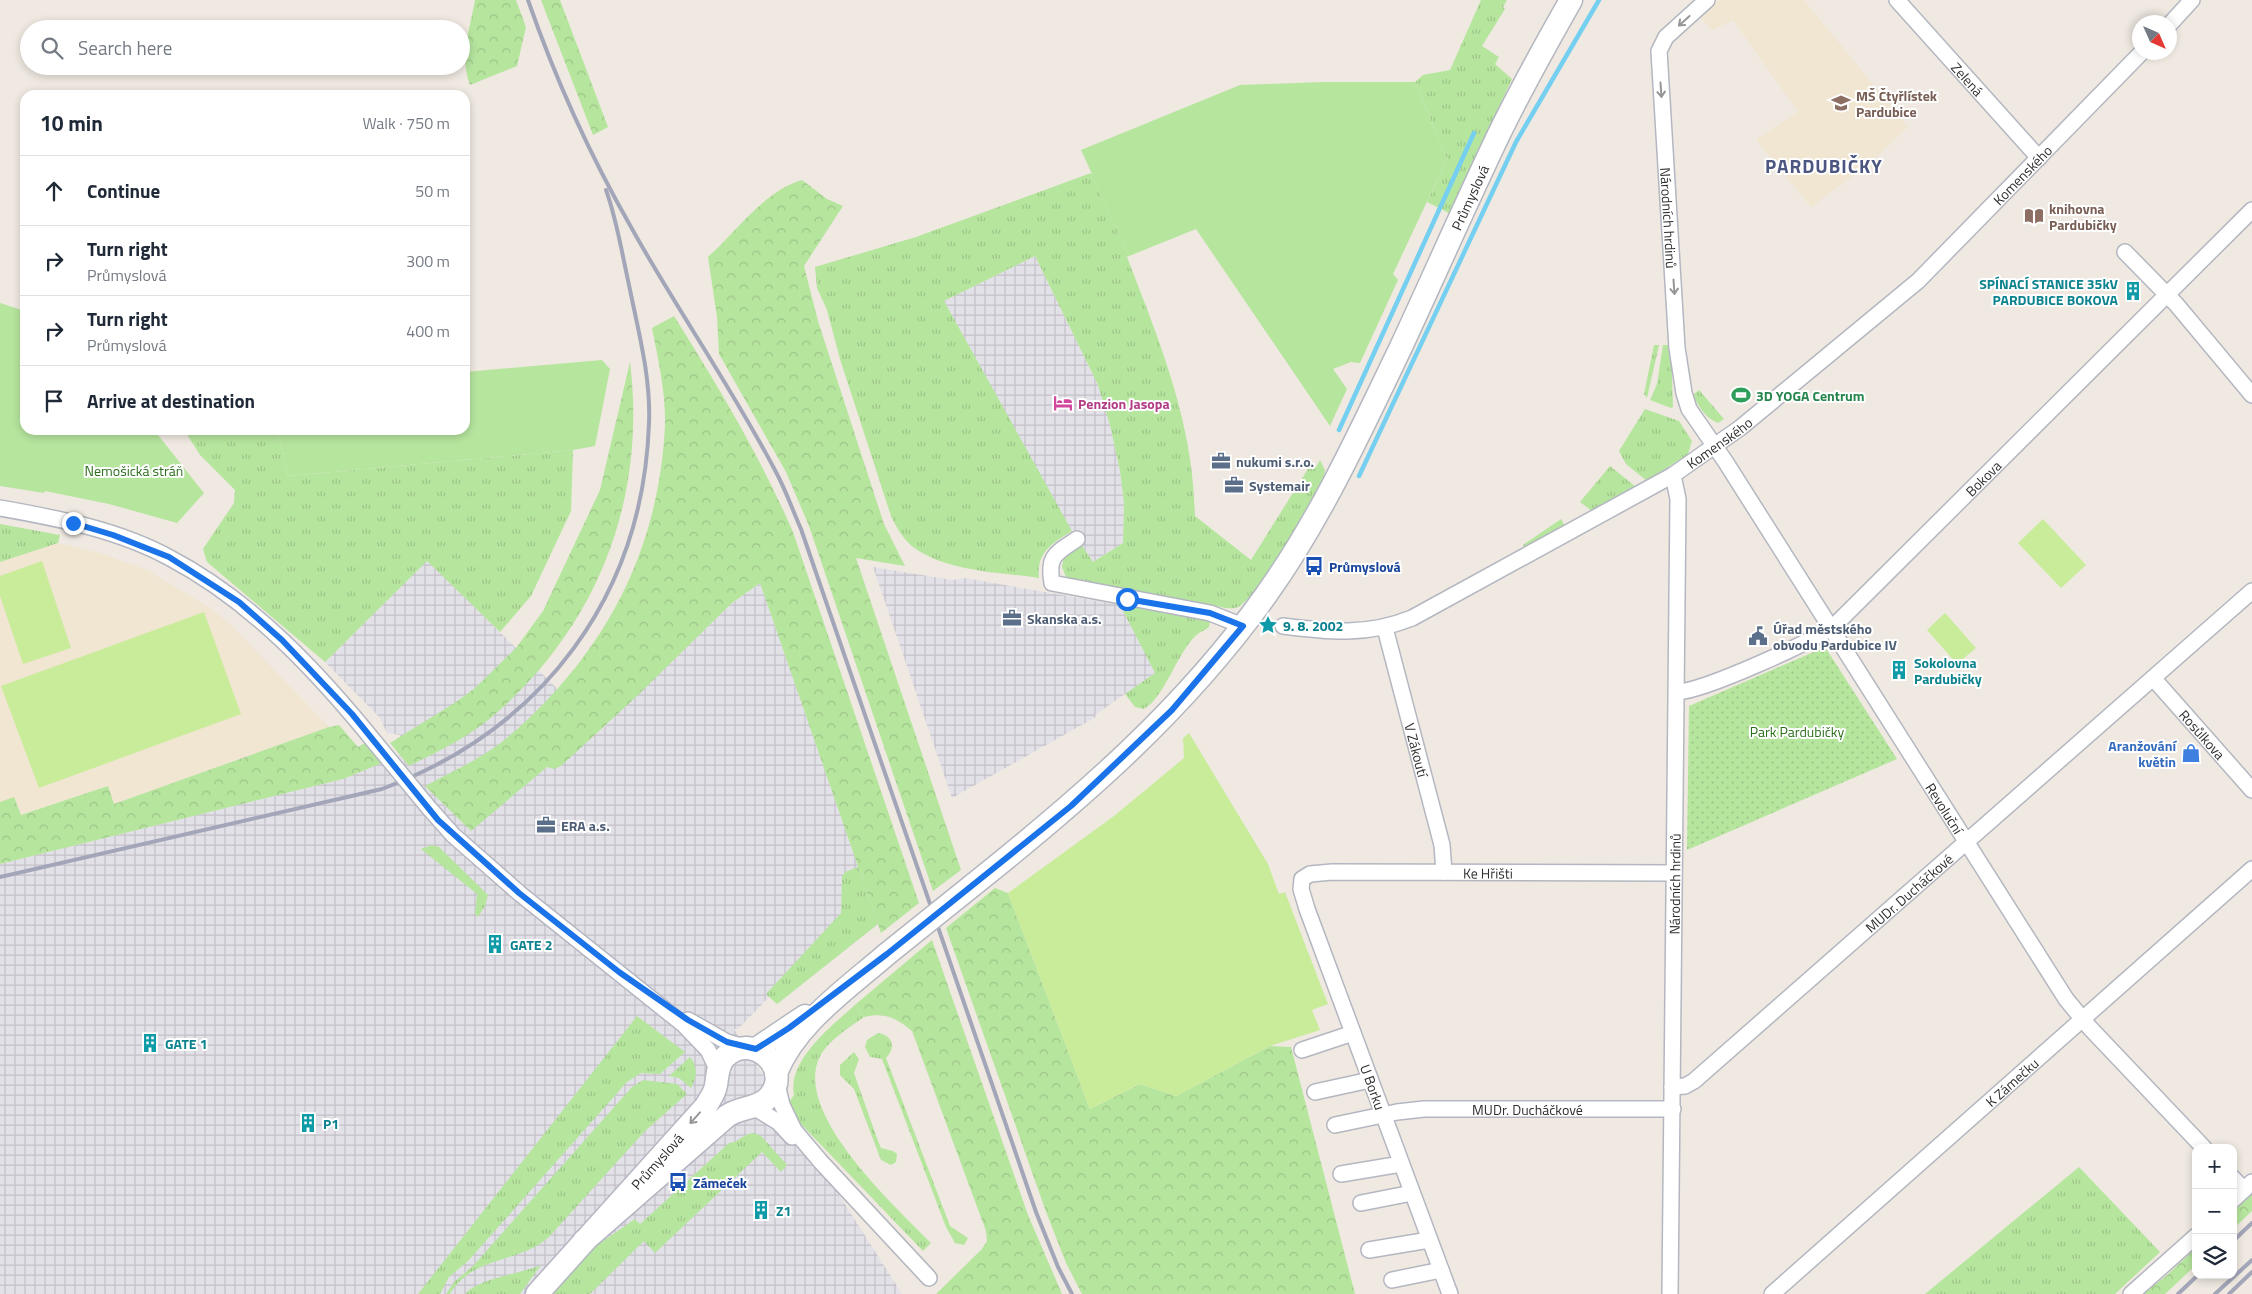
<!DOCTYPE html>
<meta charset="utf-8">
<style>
:root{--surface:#fff;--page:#f6f6f7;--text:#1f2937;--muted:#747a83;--line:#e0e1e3}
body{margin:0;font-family:"Titillium Web",sans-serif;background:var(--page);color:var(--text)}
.controls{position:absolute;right:15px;bottom:15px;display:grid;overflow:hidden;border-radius:10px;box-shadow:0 2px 8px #0003}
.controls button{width:45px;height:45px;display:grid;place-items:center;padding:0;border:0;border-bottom:1px solid var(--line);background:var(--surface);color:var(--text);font:25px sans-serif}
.compass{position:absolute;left:2132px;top:15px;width:45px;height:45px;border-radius:50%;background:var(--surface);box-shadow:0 2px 8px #0003;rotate:135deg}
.stop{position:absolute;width:15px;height:15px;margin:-11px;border:4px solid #1a73e8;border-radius:50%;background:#fff}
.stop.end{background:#1a73e8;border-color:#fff;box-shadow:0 1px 5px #0008}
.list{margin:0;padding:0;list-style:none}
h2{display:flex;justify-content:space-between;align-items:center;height:65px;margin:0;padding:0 20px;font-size:21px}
h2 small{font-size:16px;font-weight:400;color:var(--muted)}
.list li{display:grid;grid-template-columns:32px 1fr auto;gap:15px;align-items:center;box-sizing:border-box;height:70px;padding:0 20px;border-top:1px solid var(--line)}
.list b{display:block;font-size:19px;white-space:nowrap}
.list p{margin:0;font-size:16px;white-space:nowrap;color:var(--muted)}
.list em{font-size:16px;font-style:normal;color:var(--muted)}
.icon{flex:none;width:28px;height:28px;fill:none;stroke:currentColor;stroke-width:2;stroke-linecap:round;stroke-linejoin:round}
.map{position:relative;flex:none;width:2252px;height:1294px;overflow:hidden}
.search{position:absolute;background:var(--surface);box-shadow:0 2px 8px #0003;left:20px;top:20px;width:450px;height:55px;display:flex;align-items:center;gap:12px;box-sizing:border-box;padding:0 18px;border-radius:28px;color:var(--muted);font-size:19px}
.panel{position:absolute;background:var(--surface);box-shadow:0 2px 8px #0003;left:20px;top:90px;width:450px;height:345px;border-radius:15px}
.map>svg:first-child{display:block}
</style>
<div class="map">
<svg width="2252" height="1294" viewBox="0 0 2252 1294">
<defs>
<pattern id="industrial-grid" width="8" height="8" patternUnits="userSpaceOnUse" patternTransform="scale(1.25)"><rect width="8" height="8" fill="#e3e1e8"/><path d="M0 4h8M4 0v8" fill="none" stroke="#c3c1c7"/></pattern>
<pattern id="grass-tufts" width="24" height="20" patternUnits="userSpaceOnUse" patternTransform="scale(1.25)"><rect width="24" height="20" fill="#b6e59e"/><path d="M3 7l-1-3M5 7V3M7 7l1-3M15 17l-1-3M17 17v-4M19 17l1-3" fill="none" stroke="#9dc588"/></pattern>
<pattern id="forest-crowns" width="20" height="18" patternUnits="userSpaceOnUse" patternTransform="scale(1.25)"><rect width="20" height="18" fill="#b6e59e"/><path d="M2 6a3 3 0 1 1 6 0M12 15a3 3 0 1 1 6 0" fill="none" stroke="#9dc588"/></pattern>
<pattern id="park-dots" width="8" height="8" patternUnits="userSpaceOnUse" patternTransform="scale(1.25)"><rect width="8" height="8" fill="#b6e59e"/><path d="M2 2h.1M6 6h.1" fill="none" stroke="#9dc588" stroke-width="1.8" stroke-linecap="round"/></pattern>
</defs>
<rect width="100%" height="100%" fill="#efe9e1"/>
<path fill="url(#industrial-grid)" d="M1035 256 1098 385 1110 424 1120 471 1124 503 1123 543 1093 562 1067 524 944 301Z
M427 560 600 731 732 603 760 583 878 924 777 1004 769 997 738 1029H734L902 1294H0V864L343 779 410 751 400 735 387 733 380 718 325 662Z
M873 567 952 580 965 578 1120 605 1155 673 1095 715 1096 717 952 798Z"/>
<path fill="#f0e6d1" d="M1719 0H1804L1908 127 1870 163 1811 207 1756 140 1798 112 1733 20 1712 30 1700 17Z
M58 543 100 553 147 570 210 608 231 625 329 727 114 804 108 786 21 815 14 798 0 802V562Z"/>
<path fill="url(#grass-tufts)" d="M1481 0H1507L1503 7 1505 9 1482 46 1499 57 1495 64 1512 79 1449 213 1427 202 1447 159 1415 82 1423 75 1450 70Z
M1091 173 1129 256 1127 257C1152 322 1180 390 1190 459 1193 478 1194 497 1195 516L1251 560 1311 464 1316 467 1320 460 1325 470 1324 476C1313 499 1257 598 1238 607 1234 609 1230 608 1226 608L1074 581 1066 577 1062 567 1064 556 1081 544 1093 562 1123 543 1124 503 1120 471 1110 425 1098 385 1035 256 944 301 1072 531C1053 543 1036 552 1039 578 999 572 947 572 913 547 903 539 896 527 891 516L840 359 827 310 817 288 815 267 916 237Z
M1654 345H1659L1647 398 1644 394Z
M1663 345H1671L1673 407 1671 408 1650 400 1657 384Z
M1699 390 1724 419 1718 423C1705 418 1699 407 1693 395Z
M1645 409 1679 421 1692 441 1688 454 1647 481 1626 464 1619 451Z
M184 430H277L288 476 573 450 571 511 531 596 500 632 427 561 325 662 207 562 203 549 234 503 235 490 200 455Z
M1610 466 1636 487 1593 512 1580 502Z
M1561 519 1565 526 1525 548 1523 545Z
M0 524 60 535 58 543 0 562Z
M1120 605 1208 619 1210 621 1209 627C1205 630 1202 631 1199 633 1178 648 1164 701 1143 709L1135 707 1125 694 1155 673Z
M432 845 439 847 488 895 485 906 478 917 475 914 477 894 421 849Z
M858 867 878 924 777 1004 766 994 841 913 842 876 845 872Z
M856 1004 864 1017C849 1028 828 1040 819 1058 794 1115 896 1207 931 1243L923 1251 799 1122 789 1102 794 1095C787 1060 833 1025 856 1004Z
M637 1016 685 1052 660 1074 641 1073 627 1082 468 1261 449 1277 440 1294H418Z
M878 1033C893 1035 896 1048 886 1058L950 1226 968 1238 964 1245 955 1243 946 1227 882 1059 870 1057 865 1047 867 1040Z
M854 1052 859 1059 854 1073 878 1141 881 1148 893 1151 897 1154 896 1162 891 1165 881 1160 854 1089 840 1075V1065Z
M690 1057C698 1066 697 1078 691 1088L679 1078 669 1076Z
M643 1080 677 1084 687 1094 645 1131 548 1238C517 1264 472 1256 450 1294H446L454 1282 473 1266 632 1087Z
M754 1133 761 1136 787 1165 781 1172 762 1152 655 1253 644 1241 590 1294H552L590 1250 635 1219 640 1224 729 1143C739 1143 743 1133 754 1133Z
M2079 1167 2160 1252 2115 1294H1925Z
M541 1265 520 1294H465C479 1278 520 1274 541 1265Z"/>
<path fill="url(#forest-crowns)" d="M475 0H516L526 27 517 66 470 85C459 57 470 29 475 0Z
M541 0H560L608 127 593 135Z
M802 180 827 199 843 206 804 266 818 321 884 524 905 566 856 558 961 870 933 891 809 526 786 472 719 354 717 317 708 257C736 232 764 191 802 180Z
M674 316C718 386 760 456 793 532L919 903 881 933 760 583 732 603 636 697 561 766 554 769 547 767 471 831 425 786C448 774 471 763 492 749 512 735 531 717 548 699 621 622 660 531 665 425 666 393 658 359 652 328Z
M630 362C647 498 598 626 493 716 469 737 437 752 409 766L390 743 456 702 475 688 516 648 543 611 600 490Z
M339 725 358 747 365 743 382 763 343 779 0 864V802L14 797 21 815 108 786 114 804 329 727Z
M995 888 1008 893 1090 1109 1140 1084 1176 1096 1270 1046 1291 1047 1355 1294H1082L1066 1263 1045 1209 946 928Z
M932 940 1028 1215 1062 1294H936L982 1249 987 1241 986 1231 912 1031C896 1018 885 1012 864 1017L856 1004Z
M2252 1194V1211L2233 1229V1212Z
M2196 1248V1265L2165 1294H2142L2165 1277Z"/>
<path fill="url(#park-dots)" d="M1825 647 1897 759 1687 850 1689 706Z"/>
<path fill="#b6e59e" d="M1323 82H1415L1447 159 1393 274 1398 280 1360 363 1351 362 1333 369 1347 389 1330 426 1196 229 1129 256 1095 182 1093 183 1090 176 1092 174 1081 150 1240 85Z
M0 303 25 311V430H154L204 493 177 523 109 504 45 491 44 493 0 486Z
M602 360 610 369 595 446 573 450 288 476 277 430H465V372Z"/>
<path fill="#c9ec9a" d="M2043 519 2086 565 2061 588 2018 543Z
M42 561 71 648 23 664 0 596V576Z
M204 612 241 714 39 788 1 686Z
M1945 613 1976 648 1957 664 1927 630Z
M1189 733 1268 864 1279 894 1285 892 1328 1004 1312 1010 1320 1030 1270 1046 1176 1096 1140 1084 1090 1109 1008 893 1114 816 1184 758 1183 738Z"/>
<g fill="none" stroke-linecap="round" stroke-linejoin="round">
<path stroke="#75cff0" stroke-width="4.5" d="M1339 430 1474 133
M1359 476 1516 142 1599 0"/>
<g stroke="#b4b7c1" stroke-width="18">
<g id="minor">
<path id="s1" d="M1707 0 1666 37 1659 51 1677 348 1684 393 1689 409 1725 461 2066 999 2090 1028 2204 1148"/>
<path id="s2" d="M1897 0 2039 158"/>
<path d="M2170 24 2192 0"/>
<path d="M2125 252 2176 304 2252 395"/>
<path d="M0 508C57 518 119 530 170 558 252 601 319 673 377 745"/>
<path d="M1077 539C1056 553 1047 556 1052 583L1210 613 1243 626"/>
<path id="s3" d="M1283 626C1330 632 1367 636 1412 618L1673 475 1740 428 1918 281 2142 52"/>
<path id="s4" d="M1385 628 1442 845 1444 872"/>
<path id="s5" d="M2153 678 2252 790"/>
<path id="s6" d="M1677 692C1704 691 1812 642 1835 625L2252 210"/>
<path d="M429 808 453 835 519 893 684 1025 708 1050 718 1071"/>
<path d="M688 1020 727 1042 746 1048"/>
<path d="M1302 1050 1353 1033"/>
<path d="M776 1080 782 1105 794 1130 821 1162 929 1278"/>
<path id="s7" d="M1672 1087 1685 1086 1694 1081 2252 591"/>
<path d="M1315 1092 1370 1080"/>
<path d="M752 1106 778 1122 792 1137"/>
<path id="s8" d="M1335 1125 1397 1112 1424 1109H1673"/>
<path d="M1341 1174 1401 1164"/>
<path d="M2233 1178 2244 1190"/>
<path d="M2233 1200 2252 1182"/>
<path d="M1361 1203 1412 1193"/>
<path d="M1369 1250 1429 1240"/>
<path d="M1392 1280 1441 1270"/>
<path id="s9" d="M1450 1294 1307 909 1301 889 1302 879 1310 874 1332 872 1674 873"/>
<path id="s10" d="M1670 1294 1678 499 1673 475"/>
<path id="s11" d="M1772 1294 2252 869"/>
<path d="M2131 1294 2196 1236"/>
</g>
</g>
<g stroke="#b4b7c1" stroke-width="25">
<g id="secondary">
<path id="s12" d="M973 885C1082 798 1185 709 1266 595 1321 518 1360 432 1401 347 1434 276 1465 205 1499 134 1521 89 1546 44 1571 0"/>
<path d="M756 1049 805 1016"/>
<path d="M776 1073C796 1023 848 988 887 954"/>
<path id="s13" d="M537 1294 706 1106C710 1099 715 1093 716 1085 718 1075 717 1065 725 1057 752 1030 794 1069 769 1097 758 1109 740 1107 727 1116L584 1241"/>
</g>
</g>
<use href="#minor" stroke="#fff" stroke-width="15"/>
<use href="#secondary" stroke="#fff" stroke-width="22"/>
<path stroke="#a3a6b8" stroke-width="4" d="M528 0C555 78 590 155 631 227 677 310 733 389 777 474 786 491 793 511 801 529L1036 1212 1058 1267 1072 1294
M0 877 382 789C543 729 643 596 649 423 651 377 638 330 629 285 622 254 617 220 606 190
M2233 1241 2252 1223
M2178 1294 2198 1275
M2215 1294 2252 1260
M2229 1294 2252 1272"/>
<g stroke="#b4b7c1" stroke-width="18" stroke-linecap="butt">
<path id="minor-bridge" d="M377 745 429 808"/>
</g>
<g stroke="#b4b7c1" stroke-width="25" stroke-linecap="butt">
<path id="secondary-bridge" d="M887 954 973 885"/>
</g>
<use href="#minor-bridge" stroke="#fff" stroke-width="15"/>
<use href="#secondary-bridge" stroke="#fff" stroke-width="22"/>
</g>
<defs><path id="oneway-shaft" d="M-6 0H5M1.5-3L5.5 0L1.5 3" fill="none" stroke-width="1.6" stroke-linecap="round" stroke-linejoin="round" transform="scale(1.25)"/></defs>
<g stroke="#969696">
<use href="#oneway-shaft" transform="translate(1684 21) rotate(138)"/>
<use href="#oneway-shaft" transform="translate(1661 90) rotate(86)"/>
<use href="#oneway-shaft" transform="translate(1674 287) rotate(86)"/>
<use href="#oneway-shaft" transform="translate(695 1118) rotate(132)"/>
</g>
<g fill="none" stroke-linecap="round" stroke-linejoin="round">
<path stroke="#1a73e8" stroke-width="6" d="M73 523 113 535 169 557 239 602 282 640 352 714 438 820 519 893 619 972 688 1020 727 1042 756 1049 789 1028 887 954 1071 806 1172 710 1243 626 1210 613 1127 599"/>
</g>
<defs>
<g id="school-bare" transform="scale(1.5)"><path d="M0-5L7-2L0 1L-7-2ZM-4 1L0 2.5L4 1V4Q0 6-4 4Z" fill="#8d6e63" stroke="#fff" stroke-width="2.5" paint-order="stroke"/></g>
<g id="library-bare" transform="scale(1.5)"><path d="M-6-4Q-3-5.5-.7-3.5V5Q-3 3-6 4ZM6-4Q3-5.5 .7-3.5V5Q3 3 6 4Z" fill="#8d6e63" stroke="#fff" stroke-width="2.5" paint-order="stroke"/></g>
<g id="building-bare" transform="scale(1.5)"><path d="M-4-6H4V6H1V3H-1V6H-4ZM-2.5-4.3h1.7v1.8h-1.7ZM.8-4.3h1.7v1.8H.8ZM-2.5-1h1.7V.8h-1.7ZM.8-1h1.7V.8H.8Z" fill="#0f9aa8" stroke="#fff" stroke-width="2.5" paint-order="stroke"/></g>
<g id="stadium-bare" transform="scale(1.5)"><path d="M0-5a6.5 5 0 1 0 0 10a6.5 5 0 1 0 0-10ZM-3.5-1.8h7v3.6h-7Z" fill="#2e9e5b" stroke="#fff" stroke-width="2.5" paint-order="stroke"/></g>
<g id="hotel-bare" transform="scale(1.5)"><path d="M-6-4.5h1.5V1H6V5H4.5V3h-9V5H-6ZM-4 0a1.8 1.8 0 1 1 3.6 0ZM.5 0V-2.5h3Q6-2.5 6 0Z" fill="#d1479c" stroke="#fff" stroke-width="2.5" paint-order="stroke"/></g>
<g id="office-bare" transform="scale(1.5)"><path d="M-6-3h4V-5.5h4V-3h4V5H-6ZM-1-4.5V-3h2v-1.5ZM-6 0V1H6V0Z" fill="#5c6f8a" stroke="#fff" stroke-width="2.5" paint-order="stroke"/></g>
<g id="bus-bare" transform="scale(1.5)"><path d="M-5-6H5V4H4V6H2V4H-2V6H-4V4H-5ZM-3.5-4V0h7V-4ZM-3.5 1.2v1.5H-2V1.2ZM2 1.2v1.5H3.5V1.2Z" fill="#1a4fb4" stroke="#fff" stroke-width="2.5" paint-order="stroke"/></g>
<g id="sight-bare" transform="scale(1.5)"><path d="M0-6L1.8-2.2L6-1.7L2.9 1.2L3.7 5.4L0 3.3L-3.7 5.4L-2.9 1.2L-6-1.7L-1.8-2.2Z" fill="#0f9aa8" stroke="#fff" stroke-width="2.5" paint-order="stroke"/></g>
<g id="civic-bare" transform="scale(1.5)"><path d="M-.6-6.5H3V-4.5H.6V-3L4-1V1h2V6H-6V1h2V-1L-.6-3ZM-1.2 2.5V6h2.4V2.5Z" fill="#5c6f8a" stroke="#fff" stroke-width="2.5" paint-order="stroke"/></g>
<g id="shop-bare" transform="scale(1.5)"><path d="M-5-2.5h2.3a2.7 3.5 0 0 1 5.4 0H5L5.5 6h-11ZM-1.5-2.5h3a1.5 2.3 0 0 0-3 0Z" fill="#3f7fe0" stroke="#fff" stroke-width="2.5" paint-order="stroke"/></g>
</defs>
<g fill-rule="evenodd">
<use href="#school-bare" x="1841" y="103"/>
<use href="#library-bare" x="2034" y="216"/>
<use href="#building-bare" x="2133" y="291"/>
<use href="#stadium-bare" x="1741" y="395"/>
<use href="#hotel-bare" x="1063" y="403"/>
<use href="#office-bare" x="1221" y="461"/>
<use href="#office-bare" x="1234" y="485"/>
<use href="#bus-bare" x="1314" y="566"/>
<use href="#office-bare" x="1012" y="618"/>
<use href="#sight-bare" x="1268" y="625"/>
<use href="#civic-bare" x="1758" y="636"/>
<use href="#building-bare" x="1899" y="670"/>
<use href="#shop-bare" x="2191" y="753"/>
<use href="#office-bare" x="546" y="825"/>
<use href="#building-bare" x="495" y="944"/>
<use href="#building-bare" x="150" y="1043"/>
<use href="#building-bare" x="308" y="1123"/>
<use href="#bus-bare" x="678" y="1182"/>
<use href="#building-bare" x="761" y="1210"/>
</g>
<g text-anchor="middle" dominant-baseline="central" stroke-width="4" stroke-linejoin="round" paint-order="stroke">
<g font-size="14" fill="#2e2e2e" stroke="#fff">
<text stroke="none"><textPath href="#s2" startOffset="106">Zelená</textPath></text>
<text stroke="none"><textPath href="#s3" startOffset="890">Komenského</textPath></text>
<text stroke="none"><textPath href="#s12" startOffset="861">Průmyslová</textPath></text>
<text stroke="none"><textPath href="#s1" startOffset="238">Národních hrdinů</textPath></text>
<text stroke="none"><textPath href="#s3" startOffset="485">Komenského</textPath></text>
<text stroke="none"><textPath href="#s6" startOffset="381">Bokova</textPath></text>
<text stroke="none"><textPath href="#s5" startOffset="75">Rosůlkova</textPath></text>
<text stroke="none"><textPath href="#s4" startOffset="126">V Zákoutí</textPath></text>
<text stroke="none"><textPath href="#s1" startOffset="905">Revoluční</textPath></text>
<text stroke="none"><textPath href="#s9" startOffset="629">Ke Hřišti</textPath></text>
<text stroke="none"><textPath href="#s10" startOffset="410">Národních hrdinů</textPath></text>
<text stroke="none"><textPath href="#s7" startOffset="309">MUDr. Ducháčkové</textPath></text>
<text stroke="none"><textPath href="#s11" startOffset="320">K Zámečku</textPath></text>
<text transform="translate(1373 1087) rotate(70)">U Borku</text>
<text stroke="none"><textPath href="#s8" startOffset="194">MUDr. Ducháčkové</textPath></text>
<text stroke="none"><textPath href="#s13" startOffset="179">Průmyslová</textPath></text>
</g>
<g font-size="14" font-weight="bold" fill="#785e54" stroke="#fff" text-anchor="start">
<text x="1856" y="95">MŠ Čtyřlístek<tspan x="1856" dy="16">Pardubice</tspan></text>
<text x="2049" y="208">knihovna<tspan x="2049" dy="16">Pardubičky</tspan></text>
</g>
<g font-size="14" font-weight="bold" fill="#0d838f" stroke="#fff" text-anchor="start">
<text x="2118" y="283" text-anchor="end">SPÍNACÍ STANICE 35kV<tspan x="2118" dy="16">PARDUBICE BOKOVA</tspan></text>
<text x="1283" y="625">9. 8. 2002</text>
<text x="1914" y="662">Sokolovna<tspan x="1914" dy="16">Pardubičky</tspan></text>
<text x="510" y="944">GATE 2</text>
<text x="165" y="1043">GATE 1</text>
<text x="323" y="1123">P1</text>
<text x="776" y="1210">Z1</text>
</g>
<g font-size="14" font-weight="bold" fill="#27864d" stroke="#fff" text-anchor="start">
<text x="1756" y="395">3D YOGA Centrum</text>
</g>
<g font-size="14" font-weight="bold" fill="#b23c85" stroke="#fff" text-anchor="start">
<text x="1078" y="403">Penzion Jasopa</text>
</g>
<g font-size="14" font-weight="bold" fill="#4e5e75" stroke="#fff" text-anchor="start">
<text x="1236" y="461">nukumi s.r.o.</text>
<text x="1249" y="485">Systemair</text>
<text x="1027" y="618">Skanska a.s.</text>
<text x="1773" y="628">Úřad městského<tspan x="1773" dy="16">obvodu Pardubice IV</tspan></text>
<text x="561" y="825">ERA a.s.</text>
</g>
<g font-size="14" fill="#2c6e1b" stroke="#fff">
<text x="134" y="470">Nemošická stráň</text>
<text x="1797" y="731">Park Pardubičky</text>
</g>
<g font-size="14" font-weight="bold" fill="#164399" stroke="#fff" text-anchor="start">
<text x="1329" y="566">Průmyslová</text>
<text x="693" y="1182">Zámeček</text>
</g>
<g font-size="14" font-weight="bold" fill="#366cbe" stroke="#fff" text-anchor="end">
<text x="2176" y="745">Aranžování<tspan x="2176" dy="16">květin</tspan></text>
</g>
<g font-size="19" font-weight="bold" letter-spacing="1" fill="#4d5680" stroke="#fff">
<text x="1824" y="165">PARDUBIČKY</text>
</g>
</g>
</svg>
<div class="controls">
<button>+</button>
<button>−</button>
<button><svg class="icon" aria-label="layers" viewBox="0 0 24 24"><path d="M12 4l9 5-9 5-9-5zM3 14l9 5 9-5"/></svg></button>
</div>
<svg class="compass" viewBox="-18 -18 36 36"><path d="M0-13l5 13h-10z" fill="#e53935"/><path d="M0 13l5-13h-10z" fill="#747a83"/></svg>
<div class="stop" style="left:1127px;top:599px"></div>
<div class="stop end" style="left:73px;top:523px"></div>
<div class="search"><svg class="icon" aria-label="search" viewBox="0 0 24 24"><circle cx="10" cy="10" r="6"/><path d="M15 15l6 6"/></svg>Search here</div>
<section class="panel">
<h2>10 min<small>Walk · 750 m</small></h2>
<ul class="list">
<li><svg class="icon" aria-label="ahead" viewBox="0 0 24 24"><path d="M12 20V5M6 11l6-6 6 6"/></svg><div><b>Continue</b></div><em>50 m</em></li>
<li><svg class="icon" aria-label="right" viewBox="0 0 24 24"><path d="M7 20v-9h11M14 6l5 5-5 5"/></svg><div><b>Turn right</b><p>Průmyslová</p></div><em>300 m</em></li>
<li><svg class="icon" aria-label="right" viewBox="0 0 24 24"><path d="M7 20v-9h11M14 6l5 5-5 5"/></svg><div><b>Turn right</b><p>Průmyslová</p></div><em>400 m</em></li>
<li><svg class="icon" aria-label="arrive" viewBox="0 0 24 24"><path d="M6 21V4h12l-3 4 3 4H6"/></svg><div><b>Arrive at destination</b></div></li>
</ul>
</section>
</div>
